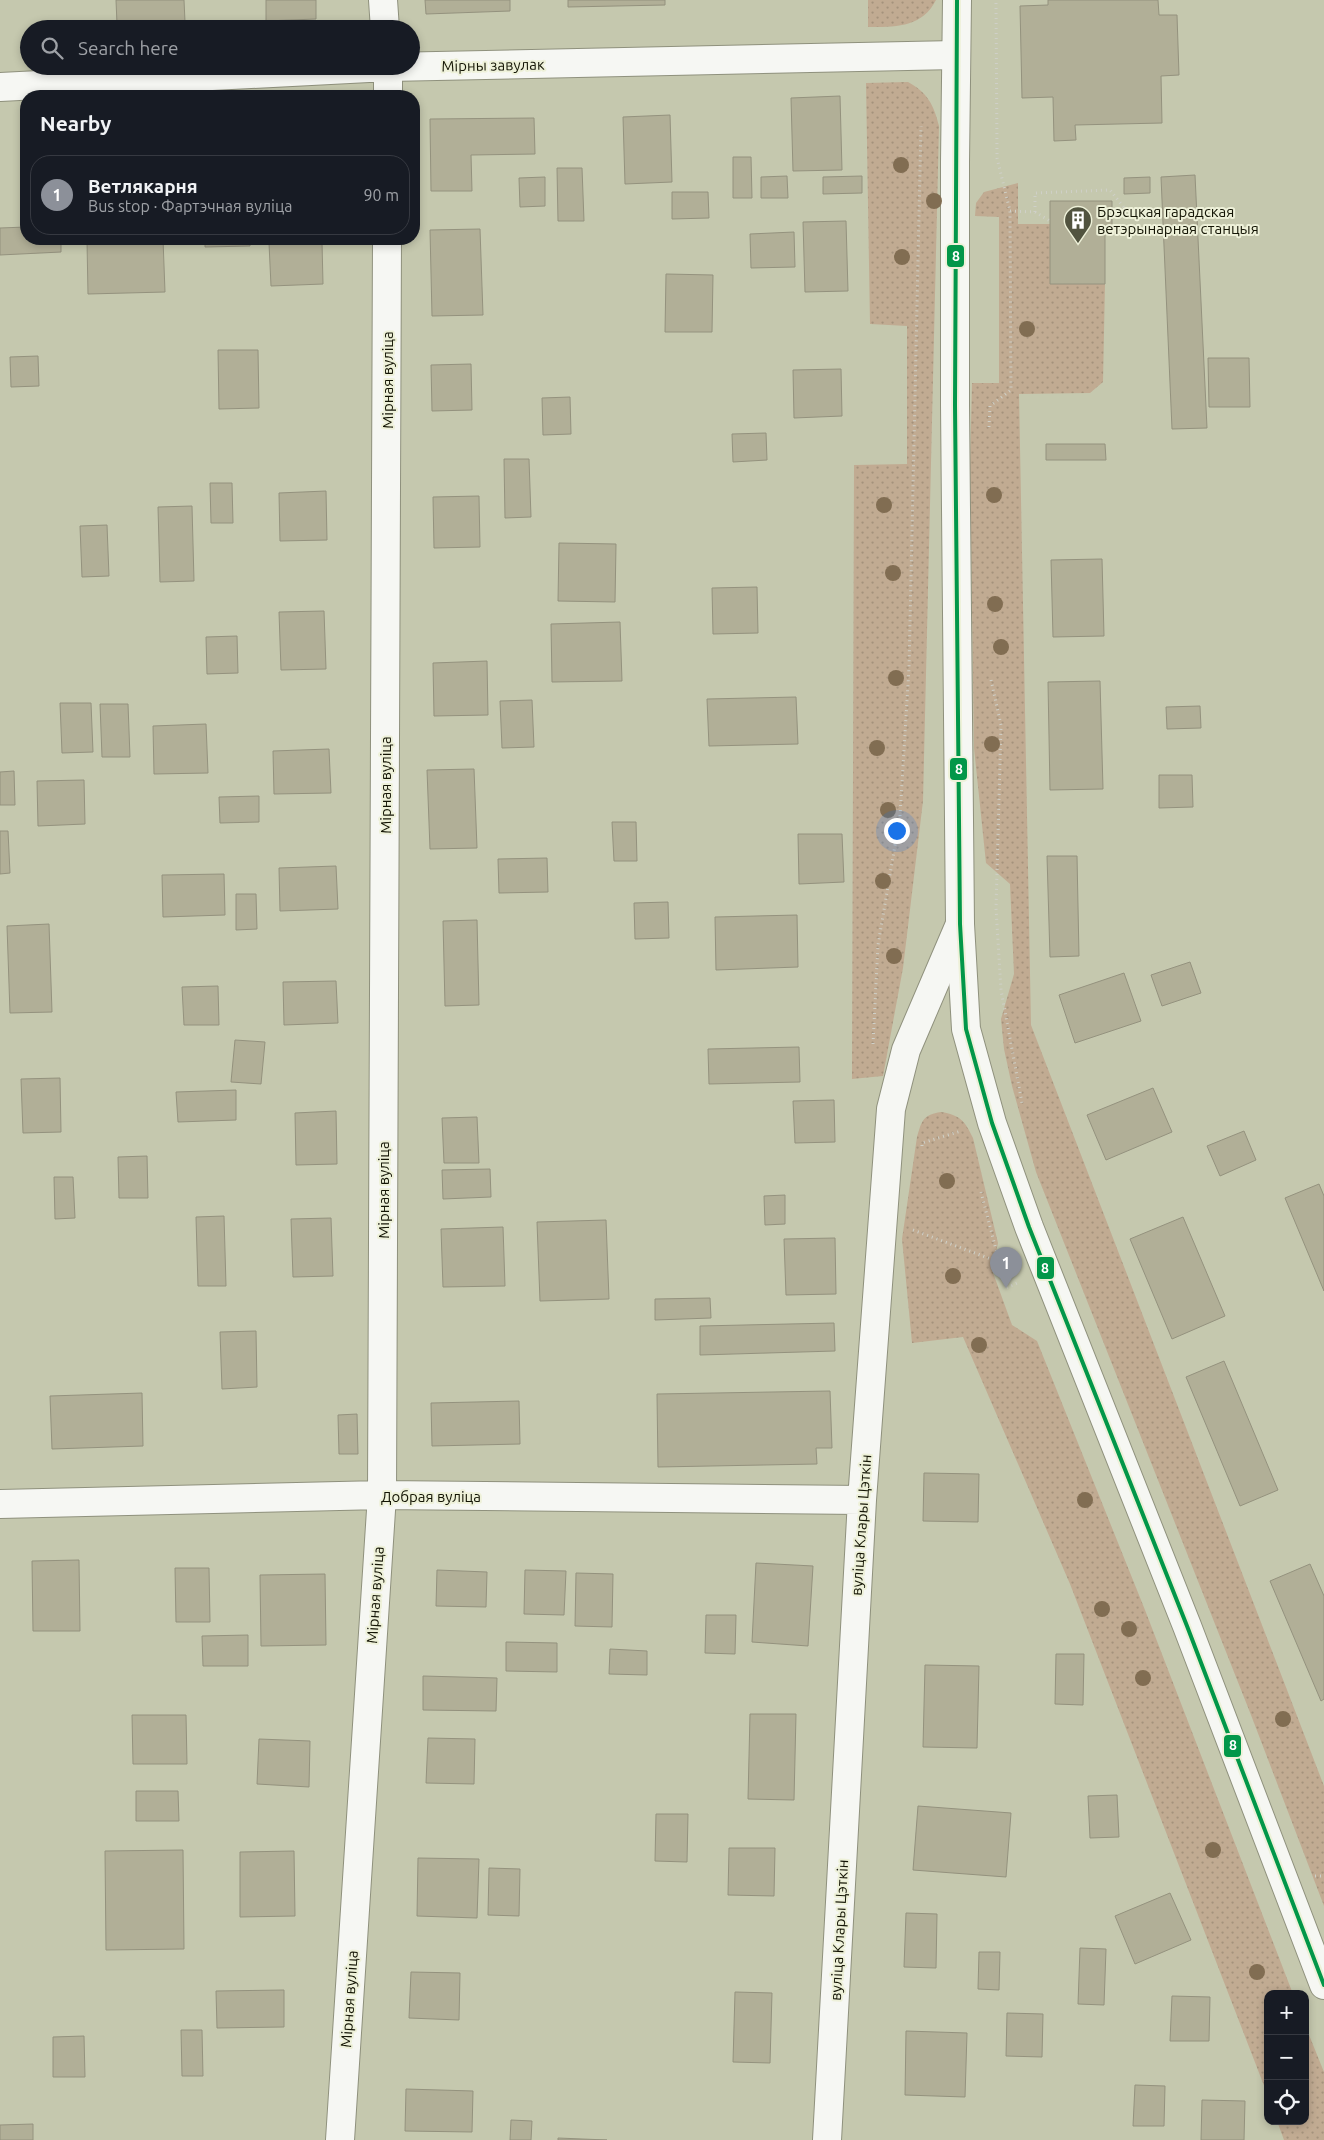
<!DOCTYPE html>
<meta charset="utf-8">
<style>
:root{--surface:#171b24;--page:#20242c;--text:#f1f3f6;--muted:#9ea1a6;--line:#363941;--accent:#8c9099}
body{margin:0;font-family:Ubuntu,sans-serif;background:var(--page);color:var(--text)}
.controls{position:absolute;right:15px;bottom:15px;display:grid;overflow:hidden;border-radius:10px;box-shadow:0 2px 8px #0003}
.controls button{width:45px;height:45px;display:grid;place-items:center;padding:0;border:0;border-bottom:1px solid var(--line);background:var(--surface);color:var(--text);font:25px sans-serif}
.you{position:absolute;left:896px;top:830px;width:18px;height:18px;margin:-12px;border:4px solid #fff;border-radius:50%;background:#1a73e8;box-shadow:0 0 0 8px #1a73e833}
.badge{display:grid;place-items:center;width:32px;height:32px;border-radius:50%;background:var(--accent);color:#fff;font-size:16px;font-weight:700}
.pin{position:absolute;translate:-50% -41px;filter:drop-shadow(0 1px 2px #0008)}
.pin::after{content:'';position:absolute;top:26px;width:18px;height:15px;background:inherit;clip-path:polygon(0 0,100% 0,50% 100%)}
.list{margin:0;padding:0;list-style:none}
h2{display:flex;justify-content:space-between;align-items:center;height:65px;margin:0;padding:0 20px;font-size:21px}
h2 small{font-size:16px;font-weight:400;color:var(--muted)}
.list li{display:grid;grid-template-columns:32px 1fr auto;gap:15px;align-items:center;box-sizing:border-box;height:80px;margin:0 10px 10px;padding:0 10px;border:1px solid var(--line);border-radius:20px}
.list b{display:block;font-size:19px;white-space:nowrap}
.list p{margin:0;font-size:16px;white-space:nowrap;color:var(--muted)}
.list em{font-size:16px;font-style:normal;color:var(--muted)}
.icon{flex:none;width:28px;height:28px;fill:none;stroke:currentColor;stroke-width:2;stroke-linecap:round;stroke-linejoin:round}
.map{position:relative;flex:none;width:1324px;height:2140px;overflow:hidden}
.search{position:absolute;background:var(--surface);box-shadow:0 2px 8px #0003;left:20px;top:20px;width:400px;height:55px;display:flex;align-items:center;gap:12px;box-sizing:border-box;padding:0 18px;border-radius:28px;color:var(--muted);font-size:19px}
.panel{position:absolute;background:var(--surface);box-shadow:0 2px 8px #0003;left:20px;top:90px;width:400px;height:155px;border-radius:20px}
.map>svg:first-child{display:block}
</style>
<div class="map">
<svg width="1324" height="2140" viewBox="0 0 1324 2140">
<defs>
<pattern id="green-dots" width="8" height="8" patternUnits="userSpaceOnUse" patternTransform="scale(1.25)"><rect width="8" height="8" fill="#c1ab92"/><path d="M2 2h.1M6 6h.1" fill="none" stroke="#a5927c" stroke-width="1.8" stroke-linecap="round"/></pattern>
</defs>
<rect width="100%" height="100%" fill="#c5c8ae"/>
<path fill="url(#green-dots)" d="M868 0H936C922 28 895 27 868 27Z
M908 82C927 92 934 105 939 126L923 801 903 968 883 1076 852 1079 854 465 907 464V326L870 324 866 83Z
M1018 183V224H1050V284H1105L1103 382 1090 393 1019 394 1031 1025 1324 1786V1906L1251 1715 1036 1172 1012 1086 1004 1049 1001 1019 1014 974 1010 884 986 863 974 748 970 466 972 383H999V217L975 216 976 203 984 192Z
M941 1112C960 1115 965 1121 973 1138L998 1243 992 1270 1012 1325 1037 1341 1145 1610 1293 1994H1268V2096L1070 1584 963 1337 912 1343 902 1239 917 1137C922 1120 923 1115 941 1112Z
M1305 2025 1324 2072V2140H1284L1277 2121H1305Z"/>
<path fill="#b1af97" stroke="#94927e" d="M116 0H184L185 22 117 24Z
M266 0H316V19L266 21Z
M425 0H510V11L426 14Z
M568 0H665V5L568 7Z
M1048 0H1158L1159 15H1177L1179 75 1161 76 1162 123 1075 125 1076 140 1054 141 1053 97 1022 98 1020 6 1048 5Z
M840 96 842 170 793 171 791 98Z
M670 115 672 182 625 184 623 117Z
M534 118 535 154 471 155 472 191H431L430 119Z
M733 157H751L752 198H733Z
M557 168H582L584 221H558Z
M1195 175 1207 428 1172 429 1161 177Z
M787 176 788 198H761V177Z
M862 176V193L823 194V177Z
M545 177V206L520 207 519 178Z
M1150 177V193L1124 194V178Z
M672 192H708L709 218 672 219Z
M1050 201H1112V228H1105V284H1050Z
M846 221 848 291 805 292 803 222Z
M26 227V239H61V252L0 255V228Z
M480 229 483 315 432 316 430 230Z
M794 232 795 267 751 268 750 234Z
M163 239 165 292 88 294 87 241Z
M205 239H250V246L205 247Z
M322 242 323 284 271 286 269 243Z
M666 274 713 275 712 332H665Z
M218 350H258L259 408 219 409Z
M38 356 39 386 11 387 10 357Z
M1208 358H1249L1250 407H1209Z
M471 364 472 410 432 411 431 365Z
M841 369 842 416 794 418 793 370Z
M570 397 571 434 543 435 542 398Z
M766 433 767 460 733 462 732 434Z
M1046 444H1105L1106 460H1046Z
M504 459H529L531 517 505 518Z
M210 483H232L233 523H211Z
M326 491 327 540 280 541 279 493Z
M479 496 480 547 434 548 433 497Z
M192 506 194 581 160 582 158 507Z
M107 525 109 576 82 577 80 526Z
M559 543 616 544 615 602 558 601Z
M1102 559 1104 636 1053 637 1051 560Z
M757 587 758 633 713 634 712 588Z
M324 611 326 669 281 670 279 612Z
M620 622 622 681 552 682 551 624Z
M237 636 238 673 207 674 206 637Z
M487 661 488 715 434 716 433 663Z
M1100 681 1103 789 1050 790 1048 682Z
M796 697 798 744 709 746 707 699Z
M532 700 534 747 502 748 500 701Z
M60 703H91L93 752 62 753Z
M100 704H128L130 757H102Z
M1200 706 1201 728 1167 729 1166 707Z
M206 724 208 773 154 774 153 726Z
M329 749 331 793 274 794 273 751Z
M474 769 477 848 430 849 427 770Z
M14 771 15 805H0V772Z
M1159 775H1192L1193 807 1159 808Z
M84 780 85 824 38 826 37 781Z
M259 796V822L220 823 219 797Z
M612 822H636L637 861H614Z
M0 831H8L10 873 0 874Z
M798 834H842L844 882 799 884Z
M1047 856H1077L1079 956 1050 957Z
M547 858 548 892 499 893 498 859Z
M336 866 338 909 280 911 279 868Z
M224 874 225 915 163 917 162 875Z
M236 894H256L257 929 236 930Z
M668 902 669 938 635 939 634 903Z
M797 915 798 967 716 970 715 917Z
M477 920 479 1005 445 1006 443 921Z
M49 924 52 1012 10 1013 7 926Z
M1190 962 1201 993 1162 1006 1151 975Z
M1124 973 1141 1021 1075 1043 1059 995Z
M336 981 338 1023 284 1025 283 982Z
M218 986 219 1025H184L182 987Z
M235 1040 265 1042 261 1084 231 1082Z
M799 1047 800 1082 709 1084 708 1049Z
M60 1078 61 1132 23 1133 21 1079Z
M1153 1088 1172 1132 1106 1160 1087 1115Z
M236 1090V1120L178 1122 176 1092Z
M834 1100 835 1142 795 1143 793 1101Z
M336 1111 337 1164 296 1165 295 1113Z
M477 1117 479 1163H444L442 1118Z
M1244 1131 1256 1160 1220 1176 1207 1146Z
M147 1156 148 1198H119L118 1157Z
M490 1169 491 1197 443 1199 442 1170Z
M54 1177H73L75 1218 55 1219Z
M1319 1184 1324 1196V1291L1285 1198Z
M785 1195V1224L765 1225 764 1196Z
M224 1216 226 1286H198L196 1217Z
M1183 1217 1225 1316 1172 1339 1130 1239Z
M331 1218 333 1276 293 1277 291 1219Z
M606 1220 609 1299 540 1301 537 1222Z
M503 1227 505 1286 443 1287 441 1229Z
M835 1238 836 1294 786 1295 784 1239Z
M710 1298 711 1318 655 1320V1299Z
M834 1323 835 1351 700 1355V1326Z
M256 1331 257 1387 222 1389 220 1332Z
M1224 1361 1278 1490 1240 1506 1186 1377Z
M830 1391 832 1448H816L817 1464 658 1467 657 1394Z
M142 1393 143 1446 52 1449 50 1396Z
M519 1401 520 1444 432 1446 431 1403Z
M357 1414 358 1454H339L338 1415Z
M924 1473 979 1474 978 1522 923 1521Z
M79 1560 80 1631H33L32 1561Z
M756 1563 813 1566 808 1646 752 1642Z
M1310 1564 1324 1596V1699L1321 1701 1270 1581Z
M175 1568H209L210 1622H176Z
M437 1570 487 1572 486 1607 436 1606Z
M525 1570 566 1571 564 1615 524 1614Z
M576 1573 613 1574 612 1627 575 1626Z
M325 1574 326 1645 261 1646 260 1575Z
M706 1615H736L735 1654 705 1653Z
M248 1635V1666H203L202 1636Z
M506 1642 557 1643V1672L506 1671Z
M610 1649 647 1651V1675L609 1674Z
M1056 1654H1084L1083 1705 1055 1704Z
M925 1665 979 1666 977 1748 923 1747Z
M423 1676 497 1678 496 1711 423 1710Z
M750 1714H796L794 1800 748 1799Z
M132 1715H186L187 1764H133Z
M428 1738 475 1739 474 1784 426 1783Z
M259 1739 310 1741 309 1787 257 1784Z
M136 1791H178L179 1821H136Z
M1117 1795 1119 1837 1090 1838 1088 1796Z
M918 1806 1011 1813 1006 1877 913 1870Z
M656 1814H688L687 1862 655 1861Z
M729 1848H775L774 1896 728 1895Z
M183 1850 184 1949 106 1950 105 1851Z
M294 1851 295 1916 240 1917V1852Z
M418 1858 479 1859 477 1918 417 1916Z
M489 1868 520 1869 519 1916 488 1915Z
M1170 1893 1191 1940 1135 1964 1115 1916Z
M906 1913 937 1914 936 1968 904 1967Z
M1080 1948 1106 1949 1104 2005 1078 2004Z
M979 1952H1000L999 1990 978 1989Z
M411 1972 460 1973 459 2020 409 2018Z
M284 1990V2027L217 2028 216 1991Z
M735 1992 772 1993 770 2063 733 2062Z
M1172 1996 1210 1997 1209 2041H1170Z
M1007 2013 1043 2014 1042 2057 1006 2056Z
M181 2030H202L203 2076H182Z
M906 2031 967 2033 965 2097 905 2095Z
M84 2036 85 2077H53V2037Z
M1135 2085 1165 2086 1164 2126H1133Z
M406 2089 473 2091 472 2132 405 2131Z
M1202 2100 1245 2101 1244 2140H1201Z
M511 2120 532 2121 531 2140H510Z
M33 2124V2140H0V2125Z
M558 2138 607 2140H558Z"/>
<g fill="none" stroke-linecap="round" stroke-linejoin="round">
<g stroke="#8f917d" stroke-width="30">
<path id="minor" d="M383 0 385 29
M0 87 388 67 956 55
M388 96V66
M0 1504 382 1495 862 1500
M340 2140 382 1495 387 239
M827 2140 862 1500 891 1109 906 1050 960 924"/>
</g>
<g stroke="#8f917d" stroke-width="30">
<path id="tertiary" d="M957 0 955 162V405L960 924 966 1029 992 1123 1029 1227 1187 1626 1324 1985"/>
</g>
<path stroke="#cfd0c8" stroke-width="3" stroke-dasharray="1 4" stroke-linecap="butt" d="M1010 211 1035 212V193L1110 190 1133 219
M1035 212 1050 221
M989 427 990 406 1011 390 1010 211 997 158 996 0
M991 680 1001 725 996 908 1001 990 1022 1103
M873 1044 878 945 900 816 909 668 921 126
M922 1146V1143L961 1131
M981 1192 1006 1288 1017 1283
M913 1230 999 1262
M1315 1876H1324"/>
<use href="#minor" stroke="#f6f7f3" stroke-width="28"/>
<use href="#tertiary" stroke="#f6f7f3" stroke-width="28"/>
<g stroke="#eef1d9" stroke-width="8">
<path id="bus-1" d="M957 0 955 405 960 924 966 1029 992 1123 1029 1227 1187 1626 1324 1985"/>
</g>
<use href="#bus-1" stroke="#029749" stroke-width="4"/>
</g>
<g fill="#816d52">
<circle cx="901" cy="165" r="8"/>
<circle cx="934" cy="201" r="8"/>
<circle cx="902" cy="257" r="8"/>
<circle cx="1027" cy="329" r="8"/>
<circle cx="994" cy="495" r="8"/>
<circle cx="884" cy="505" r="8"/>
<circle cx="893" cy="573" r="8"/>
<circle cx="995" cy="604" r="8"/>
<circle cx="1001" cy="647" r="8"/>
<circle cx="896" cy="678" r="8"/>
<circle cx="992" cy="744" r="8"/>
<circle cx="877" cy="748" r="8"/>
<circle cx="888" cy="810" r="8"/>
<circle cx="883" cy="881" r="8"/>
<circle cx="894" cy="956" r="8"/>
<circle cx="947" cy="1181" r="8"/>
<circle cx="953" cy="1276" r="8"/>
<circle cx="979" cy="1345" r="8"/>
<circle cx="1085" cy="1500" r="8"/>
<circle cx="1102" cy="1609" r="8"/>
<circle cx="1129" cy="1629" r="8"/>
<circle cx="1143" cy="1678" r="8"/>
<circle cx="1283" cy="1719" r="8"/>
<circle cx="1213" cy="1850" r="8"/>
<circle cx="1257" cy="1972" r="8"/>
</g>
<defs>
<g id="building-pin" transform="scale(1.4375)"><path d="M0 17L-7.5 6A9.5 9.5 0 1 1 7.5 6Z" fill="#51533f" stroke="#eef1d9"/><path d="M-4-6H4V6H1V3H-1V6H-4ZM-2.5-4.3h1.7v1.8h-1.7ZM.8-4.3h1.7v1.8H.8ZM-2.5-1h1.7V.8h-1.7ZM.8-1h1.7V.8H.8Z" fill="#fff"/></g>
</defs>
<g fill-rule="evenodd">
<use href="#building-pin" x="1078" y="220"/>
</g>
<g text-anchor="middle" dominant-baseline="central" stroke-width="4" stroke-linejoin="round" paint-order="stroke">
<g font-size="15" fill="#131404" stroke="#eef1d9">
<text transform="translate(493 65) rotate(-1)">Мірны завулак</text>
<text transform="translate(387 380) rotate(-90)">Мірная вуліца</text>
<text transform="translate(385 785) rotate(-90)">Мірная вуліца</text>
<text transform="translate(383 1190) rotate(-90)">Мірная вуліца</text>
<text x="431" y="1496">Добрая вуліца</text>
<text transform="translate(861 1525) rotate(-86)">вуліца Клары Цэткін</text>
<text transform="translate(375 1595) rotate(-86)">Мірная вуліца</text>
<text transform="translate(839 1930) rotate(-87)">вуліца Клары Цэткін</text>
<text transform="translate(349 1999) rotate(-86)">Мірная вуліца</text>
</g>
<g font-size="15" fill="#131404" stroke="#eef1d9" text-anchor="start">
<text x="1097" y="211">Брэсцкая гарадская<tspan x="1097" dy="17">ветэрынарная станцыя</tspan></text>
</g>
</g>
<g stroke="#eef1d9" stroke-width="2">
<rect x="946" y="244" width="19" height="24" rx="5" fill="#029749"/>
<rect x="949" y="757" width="19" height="24" rx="5" fill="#029749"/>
<rect x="1036" y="1256" width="19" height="24" rx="5" fill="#029749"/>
<rect x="1223" y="1734" width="19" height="24" rx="5" fill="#029749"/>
</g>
<g font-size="14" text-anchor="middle" font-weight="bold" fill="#fff">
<text x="956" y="261">8</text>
<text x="959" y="774">8</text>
<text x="1045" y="1273">8</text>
<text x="1233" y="1750">8</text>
</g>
</svg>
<div class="controls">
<button>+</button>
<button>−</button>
<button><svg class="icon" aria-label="locate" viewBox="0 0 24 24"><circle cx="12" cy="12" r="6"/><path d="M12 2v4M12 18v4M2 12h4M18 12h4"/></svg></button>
</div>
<div class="you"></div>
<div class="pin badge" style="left:1006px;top:1288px">1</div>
<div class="search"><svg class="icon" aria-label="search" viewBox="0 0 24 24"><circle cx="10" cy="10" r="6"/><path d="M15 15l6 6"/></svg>Search here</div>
<section class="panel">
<h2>Nearby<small></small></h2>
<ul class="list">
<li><span class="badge">1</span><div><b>Ветлякарня</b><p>Bus stop · Фартэчная вуліца</p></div><em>90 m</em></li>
</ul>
</section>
</div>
